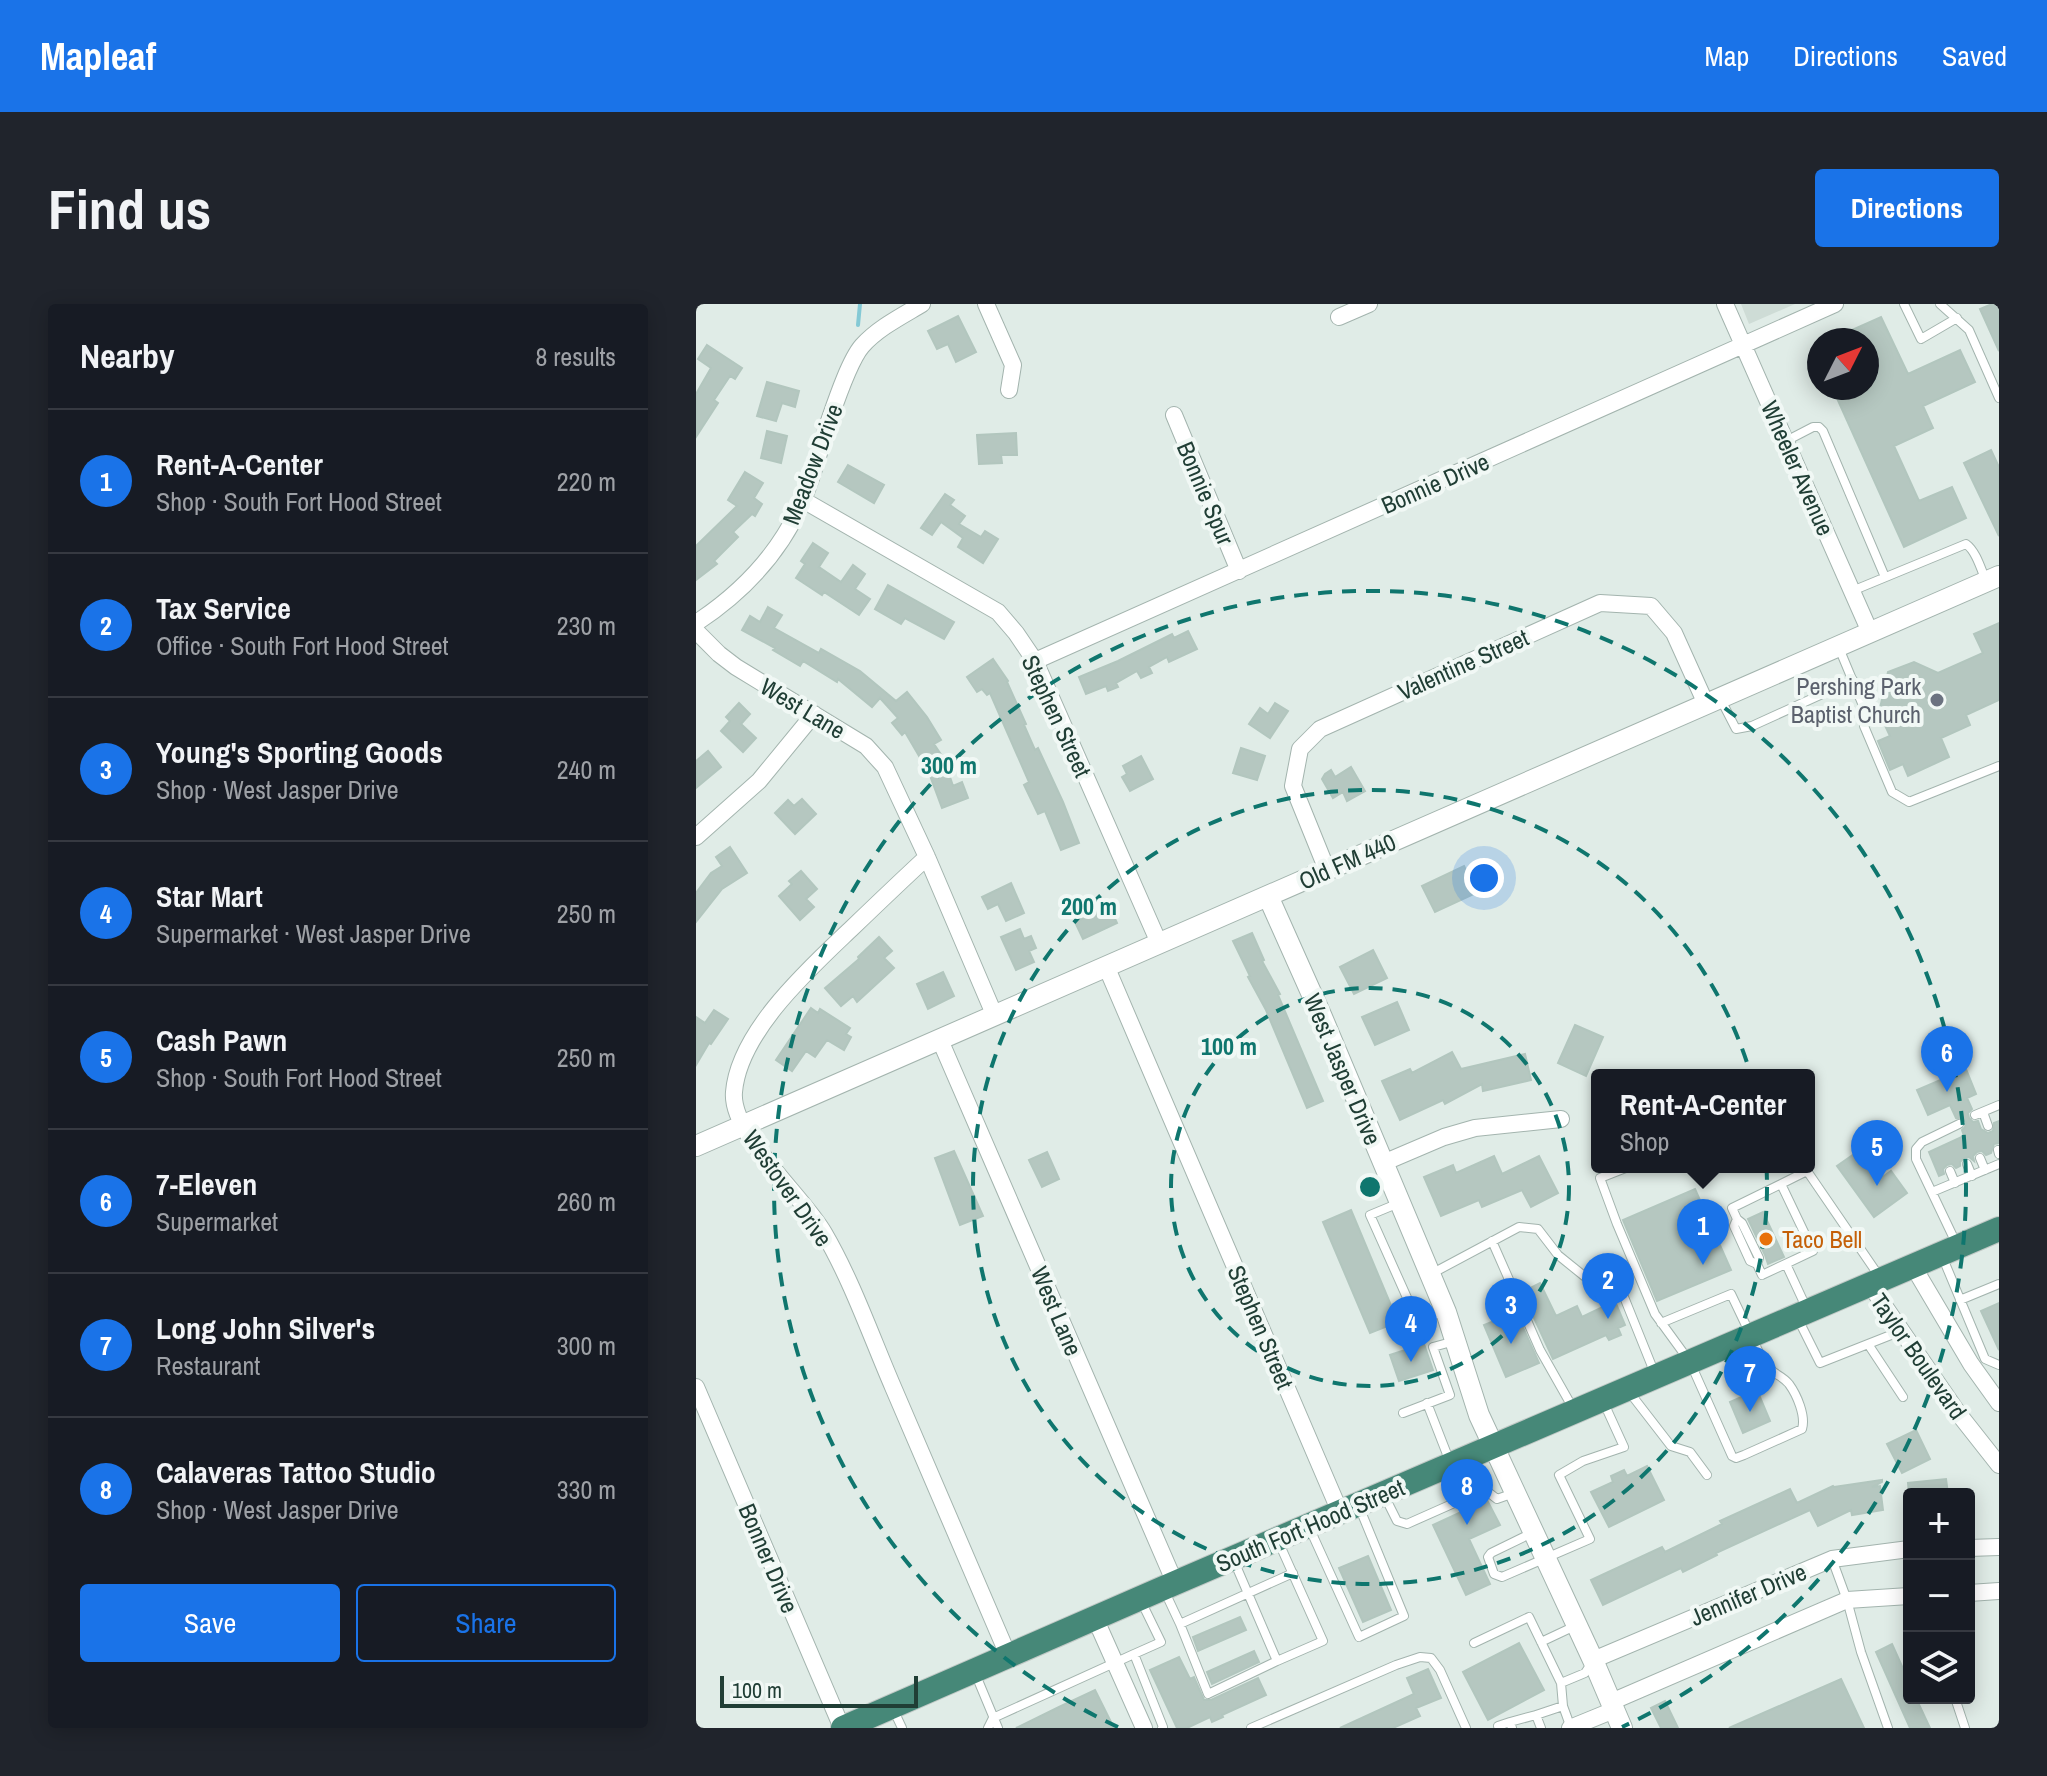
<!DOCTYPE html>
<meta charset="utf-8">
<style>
:root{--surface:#171b24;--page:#20242c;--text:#f1f3f6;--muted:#9ea1a6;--line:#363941;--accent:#1a73e8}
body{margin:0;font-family:"Archivo Narrow",sans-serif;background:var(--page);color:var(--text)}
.controls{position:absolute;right:24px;bottom:24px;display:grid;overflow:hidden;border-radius:8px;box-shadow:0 4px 20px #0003}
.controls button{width:72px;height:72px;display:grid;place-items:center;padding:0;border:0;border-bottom:2px solid var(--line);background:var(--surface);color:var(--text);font:40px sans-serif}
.compass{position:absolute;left:1111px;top:24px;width:72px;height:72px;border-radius:50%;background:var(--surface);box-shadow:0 4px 20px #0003;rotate:48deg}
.scale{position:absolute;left:24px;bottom:20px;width:198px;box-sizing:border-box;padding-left:8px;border:4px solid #203e35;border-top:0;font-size:22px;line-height:28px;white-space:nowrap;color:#203e35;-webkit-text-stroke:6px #f1f8f5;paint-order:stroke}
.you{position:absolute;left:788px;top:574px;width:28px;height:28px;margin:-20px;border:6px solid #fff;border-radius:50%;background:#1a73e8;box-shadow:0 0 0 12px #1a73e833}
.badge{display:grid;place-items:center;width:52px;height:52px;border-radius:50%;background:var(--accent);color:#fff;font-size:26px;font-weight:700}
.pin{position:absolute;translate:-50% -66px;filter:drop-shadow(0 2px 4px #0008)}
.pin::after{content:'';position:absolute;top:42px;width:28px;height:24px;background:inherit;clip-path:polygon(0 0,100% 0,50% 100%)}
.popup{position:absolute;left:895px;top:765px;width:224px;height:104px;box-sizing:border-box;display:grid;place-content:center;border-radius:8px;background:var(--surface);filter:drop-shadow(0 2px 6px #0005);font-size:26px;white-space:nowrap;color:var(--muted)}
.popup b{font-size:30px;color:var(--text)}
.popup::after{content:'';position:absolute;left:50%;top:100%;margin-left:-16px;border:16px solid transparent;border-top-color:var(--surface)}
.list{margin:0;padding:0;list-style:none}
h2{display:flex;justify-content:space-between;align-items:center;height:104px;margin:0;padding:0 32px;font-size:34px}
h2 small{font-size:26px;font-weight:400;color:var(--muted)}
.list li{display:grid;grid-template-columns:52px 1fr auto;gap:24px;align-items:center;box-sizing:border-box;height:144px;padding:0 32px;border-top:2px solid var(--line)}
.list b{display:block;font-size:30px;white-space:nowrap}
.list p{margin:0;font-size:26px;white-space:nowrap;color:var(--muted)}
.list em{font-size:26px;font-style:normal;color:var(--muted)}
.actions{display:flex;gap:16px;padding:24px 32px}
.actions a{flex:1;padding:18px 0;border:2px solid var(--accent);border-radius:8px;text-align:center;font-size:28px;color:var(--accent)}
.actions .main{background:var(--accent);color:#fff}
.icon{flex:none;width:44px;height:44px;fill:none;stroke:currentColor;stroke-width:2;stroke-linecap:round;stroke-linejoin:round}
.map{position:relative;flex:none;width:1303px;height:1424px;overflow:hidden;border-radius:8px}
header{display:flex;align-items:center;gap:48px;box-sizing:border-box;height:112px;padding:0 40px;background:var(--accent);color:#fff}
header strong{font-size:38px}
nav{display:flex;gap:44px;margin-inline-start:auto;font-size:28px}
.intro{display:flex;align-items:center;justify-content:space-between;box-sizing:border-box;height:192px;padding:0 48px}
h1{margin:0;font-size:56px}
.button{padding:20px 36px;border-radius:8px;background:var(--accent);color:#fff;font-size:28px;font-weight:700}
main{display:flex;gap:48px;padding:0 48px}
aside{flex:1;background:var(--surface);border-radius:8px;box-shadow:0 4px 20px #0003}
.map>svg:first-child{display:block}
</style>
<header>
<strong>Mapleaf</strong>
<nav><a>Map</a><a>Directions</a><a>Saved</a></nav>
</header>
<div class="intro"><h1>Find us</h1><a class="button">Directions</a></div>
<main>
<aside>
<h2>Nearby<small>8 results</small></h2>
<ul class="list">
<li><span class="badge">1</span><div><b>Rent-A-Center</b><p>Shop · South Fort Hood Street</p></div><em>220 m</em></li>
<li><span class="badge">2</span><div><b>Tax Service</b><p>Office · South Fort Hood Street</p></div><em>230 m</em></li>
<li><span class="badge">3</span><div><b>Young's Sporting Goods</b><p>Shop · West Jasper Drive</p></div><em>240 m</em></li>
<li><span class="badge">4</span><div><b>Star Mart</b><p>Supermarket · West Jasper Drive</p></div><em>250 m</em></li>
<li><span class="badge">5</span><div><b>Cash Pawn</b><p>Shop · South Fort Hood Street</p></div><em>250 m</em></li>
<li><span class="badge">6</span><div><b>7-Eleven</b><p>Supermarket</p></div><em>260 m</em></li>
<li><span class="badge">7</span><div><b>Long John Silver's</b><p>Restaurant</p></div><em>300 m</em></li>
<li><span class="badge">8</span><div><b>Calaveras Tattoo Studio</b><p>Shop · West Jasper Drive</p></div><em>330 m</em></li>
</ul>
<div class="actions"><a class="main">Save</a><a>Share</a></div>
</aside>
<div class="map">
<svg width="1303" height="1424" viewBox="0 0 1303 1424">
<rect width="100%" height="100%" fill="#e0ece7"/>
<path fill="#cedcd6" d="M1045 0H1099L1053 20Z"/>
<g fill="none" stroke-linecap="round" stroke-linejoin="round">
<path stroke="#84c9d5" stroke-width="4" d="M162 21 164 0"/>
</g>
<path fill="#b5c7c0" stroke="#b2c6be" stroke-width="2" d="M1296 0H1303V47L1284 5Z
M262 12 280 48 260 58 252 40 241 45 232 27Z
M1185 13 1212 70 1264 46 1279 78 1227 102 1237 124 1198 142 1223 197 1256 183 1270 214 1208 243 1140 92 1158 84H1171V36H1161L1156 26Z
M11 41 46 64 39 75 34 72 18 96 22 99 0 133V90L15 64 2 55Z
M71 78 103 87 99 103 86 99 80 117 61 112Z
M71 127 91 132 85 159 65 154Z
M320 129 321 151H305L306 159 283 160 281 131Z
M1295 146 1303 163V232L1268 159Z
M152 161 188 181 178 199 142 178Z
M49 168 67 179 58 194 66 200 59 212 56 210 37 228 42 233 18 257 21 260 0 276V242L41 202 32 196Z
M249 190 258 196 254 201 269 212 263 220 285 233 289 227 302 235 287 259 262 243 267 234 245 218 236 231 225 224Z
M117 239 132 249 123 263 145 278 157 261 169 270 159 285 174 295 163 311 128 288 126 291 100 274 109 260 105 257Z
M192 281 258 318 248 335 209 314 205 320 179 305Z
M72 303 86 311 78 324 123 349 125 345 164 367 200 397 211 388 231 413 245 436 238 440 248 455 257 482 266 478 272 494 246 504 233 469 209 428 206 431 196 419 202 414 184 394 176 403 142 375 141 378 107 357 104 362 77 346 79 344 46 326 54 312 64 318Z
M1303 319V396L1270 411 1274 421 1245 434 1253 453 1212 472 1207 460 1194 466 1182 437 1194 432 1183 409 1192 368 1218 358 1242 369 1287 349 1278 330Z
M492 327 501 345 473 358 471 353 453 363 456 369 445 374 441 367 420 379 422 383 412 387 410 382 390 390 383 373 422 357 476 330 478 334Z
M297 355 312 377 311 378 330 420 328 421 339 446 342 444 367 498 383 539 365 546 349 507 342 510 328 481 333 478 294 389 291 391 286 385 281 388 271 373Z
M43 399 54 410 45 420 60 434 47 448 25 427 34 417 30 413Z
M579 399 592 407 574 434 553 420 564 404 572 410Z
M545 444 569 452 561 476 537 469Z
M12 447 25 463 0 484V457Z
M445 452 457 475 434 487 426 473 431 470 427 462Z
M655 463 669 487 651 497 647 488 637 494 626 475 629 470 635 466 639 473Z
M106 495 120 510 99 530 79 509 92 496 98 502Z
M34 543 51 569 26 585 0 618V589L15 569 26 562 20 553Z
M768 562 780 589 739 608 726 582Z
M105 567 121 585 110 595 118 603 104 616 83 592 96 580 93 577Z
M315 579 328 609 310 617 302 600 292 605 286 593Z
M404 593 412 607 415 606 421 619 387 635 379 618 392 612 387 602Z
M324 625 328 635 335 632 340 644 333 647 338 658 320 666 305 633Z
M556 629 568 656 566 657 584 690 582 691 627 797 611 804 570 706 552 673 554 672 537 637Z
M183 633 196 647 188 654 198 664 161 698 157 692 145 702 129 684 163 655 162 653Z
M677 646 691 674 658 690 644 663Z
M247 668 258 692 232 705 221 680Z
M701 698 713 726 679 741 666 713Z
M115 704 122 709 124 705 154 724 150 730 155 733 148 746 131 736 119 753 110 747 96 767 80 756Z
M18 706 32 715 15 740 13 739 0 761V713L9 719Z
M879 721 907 733 890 772 862 759Z
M756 748 765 765 829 750 835 776 787 787 786 780 749 800 747 796 704 816 686 777 714 765 716 769Z
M1270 765 1280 790 1271 794 1276 805 1272 809 1273 814 1277 818 1282 817 1285 825 1292 829 1297 827 1298 819 1303 817V839L1298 840 1295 849 1290 851 1286 847 1281 848 1277 852 1278 857 1273 853 1268 854 1264 858V862L1260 864 1256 860 1251 861 1247 865 1248 870 1243 872 1233 848 1268 832 1266 826 1269 823 1270 818 1266 814H1260L1254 801 1232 811 1221 786Z
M1164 846 1184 875 1195 867 1211 889 1178 913 1141 862Z
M258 847 287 912 264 921 239 854Z
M351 848 363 875 346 883 333 856Z
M798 852 806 870 843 852 862 889 835 903 826 886 786 903 783 896 745 912 728 873 757 861 760 869Z
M999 885 1035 966 961 997 927 916Z
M655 906 702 1018 674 1029 627 918Z
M1067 908 1088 953 1072 960 1069 951 1052 915Z
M844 979 860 1012 881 1002 886 1013 919 997 929 1021 922 1024 925 1031 913 1036 910 1031 857 1055 826 988Z
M1303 999V1046L1285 1007Z
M820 1008 843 1059 810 1073 788 1021Z
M728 1040 737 1066 703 1077 694 1051Z
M1061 1086 1074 1117 1047 1129 1034 1098Z
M1220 1126 1234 1155 1206 1169 1191 1140Z
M951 1162 968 1196 913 1223 895 1188 917 1178 915 1172 928 1166 931 1172Z
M1250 1175 1252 1190H1213L1212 1179Z
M1186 1176V1178L1176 1183 1184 1182 1187 1206 1156 1211 1155 1206 1122 1222 1114 1206 1020 1249 1021 1251 987 1268 985 1264 907 1301 895 1276 966 1243 969 1248 1026 1220 1024 1217 1094 1185 1101 1199 1137 1182 1138 1183Z
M791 1196 804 1221 773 1235 794 1280 770 1291 737 1221Z
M672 1252 695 1306 667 1318 643 1264Z
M544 1313 550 1326 502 1347 497 1333Z
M823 1339 848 1386 792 1416 767 1368Z
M1196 1340 1213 1378V1394H1220L1234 1424H1214L1180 1348Z
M558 1347 563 1358 516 1380 511 1368Z
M483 1353 494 1375 498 1373 508 1396H515L562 1374 570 1391 526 1411 527 1413 516 1418 514 1413 491 1424H481L454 1366Z
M732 1365 745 1394 720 1404 724 1412 697 1424H644L718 1390 711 1374Z
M1145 1375 1168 1424H1033Z
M399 1386 418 1424H320L363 1403Z
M969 1397 982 1424H965L955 1404Z"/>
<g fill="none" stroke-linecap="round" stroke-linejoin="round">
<g stroke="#a3b4ae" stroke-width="10">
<path id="service" d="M1208 0 1225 35 1261 14
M1244 0 1273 26 1303 94
M1090 137 1117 123H1123L1127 127 1189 273
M1156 287 1270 240C1280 247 1285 265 1290 277
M1143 344 1168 404V422L1196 488 1213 498 1303 462
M1024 394 1040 425 1056 422 1157 376
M1287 808 1292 822
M1279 811 1303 801
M1302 846 1303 850
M1284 854 1289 866
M1271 860 1276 872
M932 863 904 874 921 920 959 1010 994 1058 1036 1152 1040 1154 1048 1151 1106 1125C1110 1112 1101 1091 1093 1080 1085 1070 1076 1071 1067 1057L1035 990 965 1019
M1109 864 1183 972
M1254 867 1259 879
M1236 888 1303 860
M703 899 674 911 721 1016 748 1008
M1041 915 1038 922 1054 957 1061 960 1066 971 1117 947 1085 880 1111 867
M796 937 844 1046 878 1106
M1261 941 1220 855V845L1226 838 1263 820
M1246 952 1289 1055 1303 1061
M1061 960 1063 954 1046 919 1041 915 1036 904 1085 880
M1090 960 1110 1003
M735 970 823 923 842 925 862 951 888 972 922 978 959 1070
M1264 996 1303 980
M1101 1013 1124 1059 1205 1027
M1172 1040 1207 1093
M934 1089 975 1142 994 1148 1011 1171
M731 1099 754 1158
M707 1109 754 1091 737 1043 759 1037
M689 1193 701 1217 711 1220 783 1188H792L801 1195 818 1189
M613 1223 663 1333 708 1312 664 1205
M836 1229 795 1249 792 1253 798 1270 806 1273 894 1235 863 1171 887 1157 928 1143 907 1097
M1136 1255 1151 1296 1165 1348 1192 1424
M538 1257 581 1357 627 1337 583 1239
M469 1288 484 1320 597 1269
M484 1320 512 1390 581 1357
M845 1338 879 1322
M778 1339 833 1313 865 1379 889 1369 895 1360
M438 1350 465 1338 445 1297
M279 1369 302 1424
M865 1379 867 1402 875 1424
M1259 1394 1269 1424
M198 1407 206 1424
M802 1422 814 1418
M292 1424 297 1414 438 1350 467 1423 466 1424
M555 1424 700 1361 724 1353 735 1354 744 1366 770 1424
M816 1424 814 1418 840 1411
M845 1424 840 1411 867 1402"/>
</g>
<g stroke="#a3b4ae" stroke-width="18">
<path id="minor" d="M290 0 317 61 313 86
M1029 0 1174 328
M643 13 673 0
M478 111 543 267
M107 196 302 308 320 329 339 357 463 639
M0 319C47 288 85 248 107 196 117 172 124 145 132 120 139 100 153 57 166 42 182 24 206 12 226 0
M0 327 23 350 40 363 170 442 189 463 231 553 298 710
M339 357 1139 0
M0 533 63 477 118 410
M231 553C206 576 181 600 156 624 115 663 43 727 38 788 34 830 107 892 128 929 156 977 175 1032 197 1083 236 1173 274 1262 312 1351
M631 566 597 482 604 445 624 425 904 299 955 302 978 329 1010 400
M410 662 644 1208
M244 736 479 1279
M687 859 748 833 779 824 865 815
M1217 962 1275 1060 1303 1099
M1174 981 1262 1109 1303 1161
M0 1083 146 1424
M1273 1244 1303 1243
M1273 1289 1303 1287
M399 1314 448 1424
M897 1356 1136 1255 1213 1245
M915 1398 1151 1296 1213 1292
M874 1424 918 1406"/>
</g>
<g stroke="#a3b4ae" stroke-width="22">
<path id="tertiary" d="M572 592 626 713 750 1008 783 1111 897 1356 926 1424
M0 842 1303 272"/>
</g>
<g stroke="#c1c9c6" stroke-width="26">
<path id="trunk" d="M147 1424 479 1279 1303 925"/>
</g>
<use href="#service" stroke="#fff" stroke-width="8"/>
<use href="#minor" stroke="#fff" stroke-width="16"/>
<use href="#tertiary" stroke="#fff" stroke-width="20"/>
<use href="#trunk" stroke="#468878" stroke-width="24"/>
</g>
<g fill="none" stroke="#0f766e" stroke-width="4" stroke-dasharray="14 10">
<circle cx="674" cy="883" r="199"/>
<circle cx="674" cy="883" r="397"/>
<path d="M422 1423A596 596 0 1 1 926 1423"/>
</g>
<circle fill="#6b7280" stroke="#f1f8f5" stroke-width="3" cx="1241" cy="396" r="8"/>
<circle fill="#e8710a" stroke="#f1f8f5" stroke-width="3" cx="1070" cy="935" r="8"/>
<g text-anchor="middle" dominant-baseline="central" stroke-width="8" stroke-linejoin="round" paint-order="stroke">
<g font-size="24" fill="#203e35" stroke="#f1f8f5">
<text transform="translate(116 160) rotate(-69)">Meadow Drive</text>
<text transform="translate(1102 164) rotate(66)">Wheeler Avenue</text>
<text transform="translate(739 179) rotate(-24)">Bonnie Drive</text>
<text transform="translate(510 189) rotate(67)">Bonnie Spur</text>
<text transform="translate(767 360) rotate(-24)">Valentine Street</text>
<text transform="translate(107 404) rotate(31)">West Lane</text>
<text transform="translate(361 412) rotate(65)">Stephen Street</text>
<text transform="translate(651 557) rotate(-24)">Old FM 440</text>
<text transform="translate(647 765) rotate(67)">West Jasper Drive</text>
<text transform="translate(92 884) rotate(55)">Westover Drive</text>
<text transform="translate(361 1007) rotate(67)">West Lane</text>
<text transform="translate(565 1023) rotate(67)">Stephen Street</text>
<text transform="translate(1223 1052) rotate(55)">Taylor Boulevard</text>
<text transform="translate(614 1221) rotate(-23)">South Fort Hood Street</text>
<text transform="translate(73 1254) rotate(67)">Bonner Drive</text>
<text transform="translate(1052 1290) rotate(-23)">Jennifer Drive</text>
</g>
<g font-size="24" fill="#5b616d" stroke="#f1f8f5" text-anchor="end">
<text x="1225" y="382">Pershing Park<tspan x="1225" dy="28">Baptist Church</tspan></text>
</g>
<g font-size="24" fill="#c56008" stroke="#f1f8f5" text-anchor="start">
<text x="1086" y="935">Taco Bell</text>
</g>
</g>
<circle cx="674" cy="883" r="12" fill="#0f766e" stroke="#f1f8f5" stroke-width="4"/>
<g font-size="24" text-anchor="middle" font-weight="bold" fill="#0f766e" stroke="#f1f8f5" stroke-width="8" stroke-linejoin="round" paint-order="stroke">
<text x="253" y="470">300 m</text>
<text x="393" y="611">200 m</text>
<text x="533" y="751">100 m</text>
</g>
</svg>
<div class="controls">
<button>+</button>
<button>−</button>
<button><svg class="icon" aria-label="layers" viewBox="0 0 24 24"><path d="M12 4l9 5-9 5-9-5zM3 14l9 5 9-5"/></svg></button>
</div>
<svg class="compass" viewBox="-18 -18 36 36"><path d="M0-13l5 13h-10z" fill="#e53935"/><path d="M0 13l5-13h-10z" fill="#9ea1a6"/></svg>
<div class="scale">100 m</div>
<div class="you"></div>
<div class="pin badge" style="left:1007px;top:961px">1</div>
<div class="popup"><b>Rent-A-Center</b>Shop</div>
<div class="pin badge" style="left:912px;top:1015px">2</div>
<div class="pin badge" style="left:815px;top:1040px">3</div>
<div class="pin badge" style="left:715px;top:1058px">4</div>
<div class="pin badge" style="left:1181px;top:882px">5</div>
<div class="pin badge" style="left:1251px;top:788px">6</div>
<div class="pin badge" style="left:1054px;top:1108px">7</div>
<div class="pin badge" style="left:771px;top:1221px">8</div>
</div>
</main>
